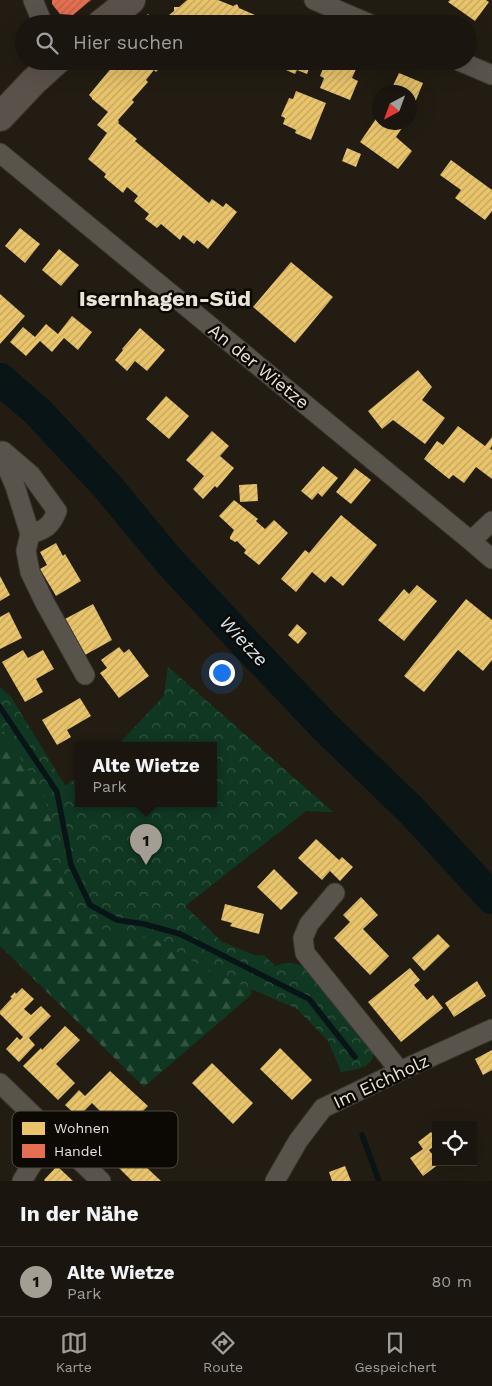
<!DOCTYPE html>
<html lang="de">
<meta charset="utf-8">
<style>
:root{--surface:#1a150e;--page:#231e17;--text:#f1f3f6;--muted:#9f9f9e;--line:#38342e;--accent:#a49d93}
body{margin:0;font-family:"Work Sans",sans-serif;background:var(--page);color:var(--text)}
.controls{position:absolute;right:15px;bottom:15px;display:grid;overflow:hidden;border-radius:0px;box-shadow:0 5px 20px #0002}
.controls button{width:45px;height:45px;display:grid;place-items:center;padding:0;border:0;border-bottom:1px solid var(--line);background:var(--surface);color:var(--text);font:25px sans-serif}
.compass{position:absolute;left:372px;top:85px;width:45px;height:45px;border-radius:50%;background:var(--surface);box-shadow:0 5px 20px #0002;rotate:221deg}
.you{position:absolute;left:221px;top:672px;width:18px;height:18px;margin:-12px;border:4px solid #fff;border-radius:50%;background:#1a73e8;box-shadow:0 0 0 8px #1a73e833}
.badge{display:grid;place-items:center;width:32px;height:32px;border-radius:50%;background:var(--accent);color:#111;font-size:16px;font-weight:700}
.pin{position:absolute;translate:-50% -41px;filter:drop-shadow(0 1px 2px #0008)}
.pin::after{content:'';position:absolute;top:26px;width:18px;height:15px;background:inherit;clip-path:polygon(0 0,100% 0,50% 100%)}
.popup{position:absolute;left:75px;top:742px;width:142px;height:65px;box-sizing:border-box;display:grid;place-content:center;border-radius:0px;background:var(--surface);filter:drop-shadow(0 1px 4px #0005);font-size:16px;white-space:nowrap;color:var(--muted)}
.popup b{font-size:19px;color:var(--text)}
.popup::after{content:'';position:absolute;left:50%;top:100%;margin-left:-10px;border:10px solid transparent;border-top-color:var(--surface)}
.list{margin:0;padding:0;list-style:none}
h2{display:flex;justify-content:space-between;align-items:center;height:65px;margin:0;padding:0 20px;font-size:21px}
h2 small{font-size:16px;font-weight:400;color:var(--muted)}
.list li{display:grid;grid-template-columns:32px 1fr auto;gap:15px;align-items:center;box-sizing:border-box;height:70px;padding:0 20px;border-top:1px solid var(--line)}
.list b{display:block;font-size:19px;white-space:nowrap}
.list p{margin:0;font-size:16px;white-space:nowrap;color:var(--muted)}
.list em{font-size:16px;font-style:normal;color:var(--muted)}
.icon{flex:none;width:28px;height:28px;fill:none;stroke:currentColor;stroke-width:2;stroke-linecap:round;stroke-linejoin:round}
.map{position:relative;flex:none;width:492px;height:1181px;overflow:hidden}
.search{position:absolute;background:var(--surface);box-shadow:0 5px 20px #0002;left:15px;right:15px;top:15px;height:55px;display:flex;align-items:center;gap:12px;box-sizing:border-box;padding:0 18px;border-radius:28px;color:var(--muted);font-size:19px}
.sheet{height:135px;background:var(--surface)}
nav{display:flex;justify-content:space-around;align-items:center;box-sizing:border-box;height:70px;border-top:1px solid var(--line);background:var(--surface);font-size:14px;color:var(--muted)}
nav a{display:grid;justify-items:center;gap:2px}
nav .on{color:var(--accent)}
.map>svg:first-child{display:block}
</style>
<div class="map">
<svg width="492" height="1181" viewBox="0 0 492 1181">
<defs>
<pattern id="forest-firs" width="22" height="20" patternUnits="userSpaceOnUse" patternTransform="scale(1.25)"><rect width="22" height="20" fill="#103722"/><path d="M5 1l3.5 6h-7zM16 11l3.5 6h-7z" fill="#335441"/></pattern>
<pattern id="park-crowns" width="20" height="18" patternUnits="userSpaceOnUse" patternTransform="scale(1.25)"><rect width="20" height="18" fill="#103722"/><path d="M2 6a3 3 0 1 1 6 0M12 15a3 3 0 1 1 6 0" fill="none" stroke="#335441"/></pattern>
<pattern id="homes-hatch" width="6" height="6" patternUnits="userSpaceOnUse" patternTransform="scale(1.25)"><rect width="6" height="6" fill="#e9c46a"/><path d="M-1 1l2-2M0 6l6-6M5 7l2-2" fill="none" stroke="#c0a460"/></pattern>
<pattern id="shops-hatch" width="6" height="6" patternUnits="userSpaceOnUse" patternTransform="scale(1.25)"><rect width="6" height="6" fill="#e76f51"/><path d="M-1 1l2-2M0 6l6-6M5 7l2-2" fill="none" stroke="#b7624c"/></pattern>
</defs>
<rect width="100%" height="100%" fill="#221c12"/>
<path fill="url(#forest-firs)" d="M168 667 333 812 306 811 185 906 222 942 254 955 251 995 144 1087 0 946V687L11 697 65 786 78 777V804H214V746H117L164 696Z"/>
<path fill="url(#park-crowns)" d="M168 667 333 812 306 811 185 906 222 942 254 955H264L275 966C287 961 298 962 309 969L374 1053C372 1069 354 1070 340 1072V1069L328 1041 297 1009 214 973 152 938 117 936 81 918 52 858 51 819 44 795 0 726V687L11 697 65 786 78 777V804H214V746H117L164 696Z"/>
<path fill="url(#homes-hatch)" d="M187 0H218L233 6 237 4 239 8 262 18 259 24H158L174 11V7H179Z
M450 0H486L489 2 475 21 448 2Z
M148 14 154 22 152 24H147L143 19Z
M117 61H159L163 64 156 72 154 70 146 80 148 82 132 100 134 102 118 120 119 122 118 123 137 139 135 141 209 203 212 199 223 207 226 203 237 212 208 249 197 240 194 244 183 235 180 240 161 224 157 228 145 219 149 214 134 201 138 196 127 187 123 193 104 177 106 174 88 159 107 133 97 125 108 112 92 99V98L89 95Z
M279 61H312L307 74 297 70 295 74 277 66Z
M326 61 366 62 363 69 357 67 352 78 358 81 350 100 320 88 324 78 320 76Z
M399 73 423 83 414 105 410 103V92H390Z
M296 91 326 103 311 140 295 133 296 130 283 124 285 118 281 116 289 98 293 99Z
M380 113V122H406L396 137 412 151 398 169 360 142Z
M347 148 361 154 356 167 342 161Z
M451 160 492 190V211L485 220 455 198 461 190 440 175Z
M20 228 40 244 25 263 5 246Z
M59 249 79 265 61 286 42 270Z
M291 262 333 297 295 343 253 307Z
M0 294 25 316 0 344Z
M72 316 92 332 78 350 64 338 52 352 40 341 26 356 10 342 23 327 35 337 46 324 58 334Z
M140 328 165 350 147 371 135 361 127 371 115 360 123 350 122 349Z
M418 370 432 387 422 400 445 418 425 444 393 420 382 429 368 411Z
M166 396 189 416 169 439 146 419Z
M458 426 485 446 492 437V446L490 449 492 450V479L476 467 464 483 453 475 449 479 424 459 437 441 443 445Z
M212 431 229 446 220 456 234 468 217 488 215 486 203 499 193 489 204 476 186 460Z
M323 466 338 478 322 497 318 493 312 500 301 491Z
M355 468 371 480 351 504 336 492Z
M257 484 258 501 240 502 239 485Z
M234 500 258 519 256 521 265 529 274 520 288 533 259 565 244 553 246 550 237 541 235 542 230 539V537L234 530 219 516Z
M341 515 377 545 343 586 331 576 325 583 312 572 296 592 281 579 305 550 309 553Z
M56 543 63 556 65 554 81 581 56 596 40 569 47 565 40 552Z
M0 576 10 595 0 601Z
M417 585 437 601 404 641 378 620 404 589 409 594Z
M466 599 492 620V660L483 671 458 650 424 692 404 676Z
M93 604 112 640 85 655 65 619Z
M9 612 22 638 0 649V617Z
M297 624 307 633 298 644 288 635Z
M119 647 124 653 129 649 149 676 119 698 100 673 107 668 101 660Z
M23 650 28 658 43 650 54 669 36 679 43 692 25 702 2 662Z
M80 698 91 716 67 730 71 737 57 745 42 720Z
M316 839 339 860 342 857 353 867 340 881 330 871 322 880 298 858Z
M274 869 298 893 281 910 257 887Z
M361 897 378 915 363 929 389 956 370 975 334 938 350 922 343 915Z
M225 904 264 914 259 934 230 926 232 923 221 920Z
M438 934 450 946 424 971 412 958Z
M410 968 420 980 414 985 427 1000 433 995 443 1008 401 1042 368 1002Z
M477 981 486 996 454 1017 445 1003Z
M22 988 34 999 24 1009 31 1015 41 1006 51 1016 29 1038 35 1045 19 1062 6 1049 17 1037 20 1040 23 1037 0 1014V1011L12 998 10 997 15 992 16 994Z
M65 1026 80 1040 56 1064 75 1083 58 1100 23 1066 41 1048 42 1050Z
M280 1048 312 1080 292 1100 260 1069Z
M492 1050V1070L483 1075 475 1059Z
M212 1063 253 1103 233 1124 192 1083Z
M110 1071 148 1106 120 1134 132 1146 140 1138 157 1152 144 1165 161 1181H132L115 1164 119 1160 114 1154 115 1153 101 1140 113 1128 101 1116 103 1114 92 1103 78 1117 65 1105 79 1090 85 1096Z
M431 1132 436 1138V1145L429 1150 436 1159V1162H438L439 1164 423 1176 410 1158 423 1149 418 1142Z
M57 1166 73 1181H45L44 1180Z
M345 1166 351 1181H332L329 1172Z"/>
<path fill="url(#shops-hatch)" d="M52 0H91L73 15 60 14 52 4Z"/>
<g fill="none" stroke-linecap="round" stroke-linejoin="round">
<path stroke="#091417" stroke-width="5.5" d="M0 707 57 792 71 865 90 905 117 920 144 924 180 934 309 999 355 1057
M362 1135 379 1181"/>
<path stroke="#091417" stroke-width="32" d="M0 379 38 412 107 486 170 562 247 645 325 727 412 811 492 898"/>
<g stroke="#3b3730" stroke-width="21">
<path id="street" d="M33 0 43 24
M314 0 370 24
M459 61 492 75
M0 153 471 541 492 559
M0 451 15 486 30 534 26 551 30 572 45 603 85 675
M3 451 31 475 57 511C51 526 45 530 30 534
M471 541 492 521
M335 893 309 924 303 938 305 953 400 1071
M0 1083 101 1181
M22 1181 51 1133
M275 1181 298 1141 323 1108 400 1071 492 1029"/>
</g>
<g stroke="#3b3730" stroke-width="30">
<path id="secondary" d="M101 24 131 0
M0 117 33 82 56 61"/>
</g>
<use href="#street" stroke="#58544c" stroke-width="19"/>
<use href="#secondary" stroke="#5a524a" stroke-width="28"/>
</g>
<g text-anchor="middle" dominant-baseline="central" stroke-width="5" stroke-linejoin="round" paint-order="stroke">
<g font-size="18" fill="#eae3d8" stroke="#0c0803">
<text transform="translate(259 366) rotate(39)">An der Wietze</text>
<text transform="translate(381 1081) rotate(-25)">Im Eichholz</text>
</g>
<g font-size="19" font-style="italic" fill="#d1e7f2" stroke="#0c0803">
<text transform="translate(244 641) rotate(47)">Wietze</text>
</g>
<g font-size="22" font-weight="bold" fill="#eae3d8" stroke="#0c0803">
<text x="165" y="298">Isernhagen-Süd</text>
</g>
</g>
<rect x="12" y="1111" width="166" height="57" rx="8" fill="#0c0803" stroke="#4f4a43" stroke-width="1"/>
<rect x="22" y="1122" width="23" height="13" fill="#e9c46a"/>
<rect x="22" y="1144" width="23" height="14" fill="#e76f51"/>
<g font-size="14" fill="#eae3d8">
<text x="54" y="1133">Wohnen</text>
<text x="54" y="1156">Handel</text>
</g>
</svg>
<div class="controls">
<button><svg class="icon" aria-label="locate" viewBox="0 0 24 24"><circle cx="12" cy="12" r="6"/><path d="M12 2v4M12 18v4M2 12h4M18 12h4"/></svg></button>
</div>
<svg class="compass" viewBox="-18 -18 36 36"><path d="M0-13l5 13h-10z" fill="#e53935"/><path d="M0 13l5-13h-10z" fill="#9f9f9e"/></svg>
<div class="you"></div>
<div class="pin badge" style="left:146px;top:865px">1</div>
<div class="popup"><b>Alte Wietze</b>Park</div>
<div class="search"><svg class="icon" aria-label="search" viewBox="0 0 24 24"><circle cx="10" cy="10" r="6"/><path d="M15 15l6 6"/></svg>Hier suchen</div>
</div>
<section class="sheet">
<h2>In der Nähe<small></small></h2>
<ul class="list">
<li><span class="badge">1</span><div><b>Alte Wietze</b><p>Park</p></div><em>80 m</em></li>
</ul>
</section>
<nav>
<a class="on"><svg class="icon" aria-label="map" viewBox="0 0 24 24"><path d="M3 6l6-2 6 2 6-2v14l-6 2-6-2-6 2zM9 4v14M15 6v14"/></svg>Karte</a>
<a><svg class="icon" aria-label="directions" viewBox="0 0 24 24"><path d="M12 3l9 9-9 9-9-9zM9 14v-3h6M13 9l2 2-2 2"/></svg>Route</a>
<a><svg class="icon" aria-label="saved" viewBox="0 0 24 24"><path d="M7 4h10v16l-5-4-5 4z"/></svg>Gespeichert</a>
</nav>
